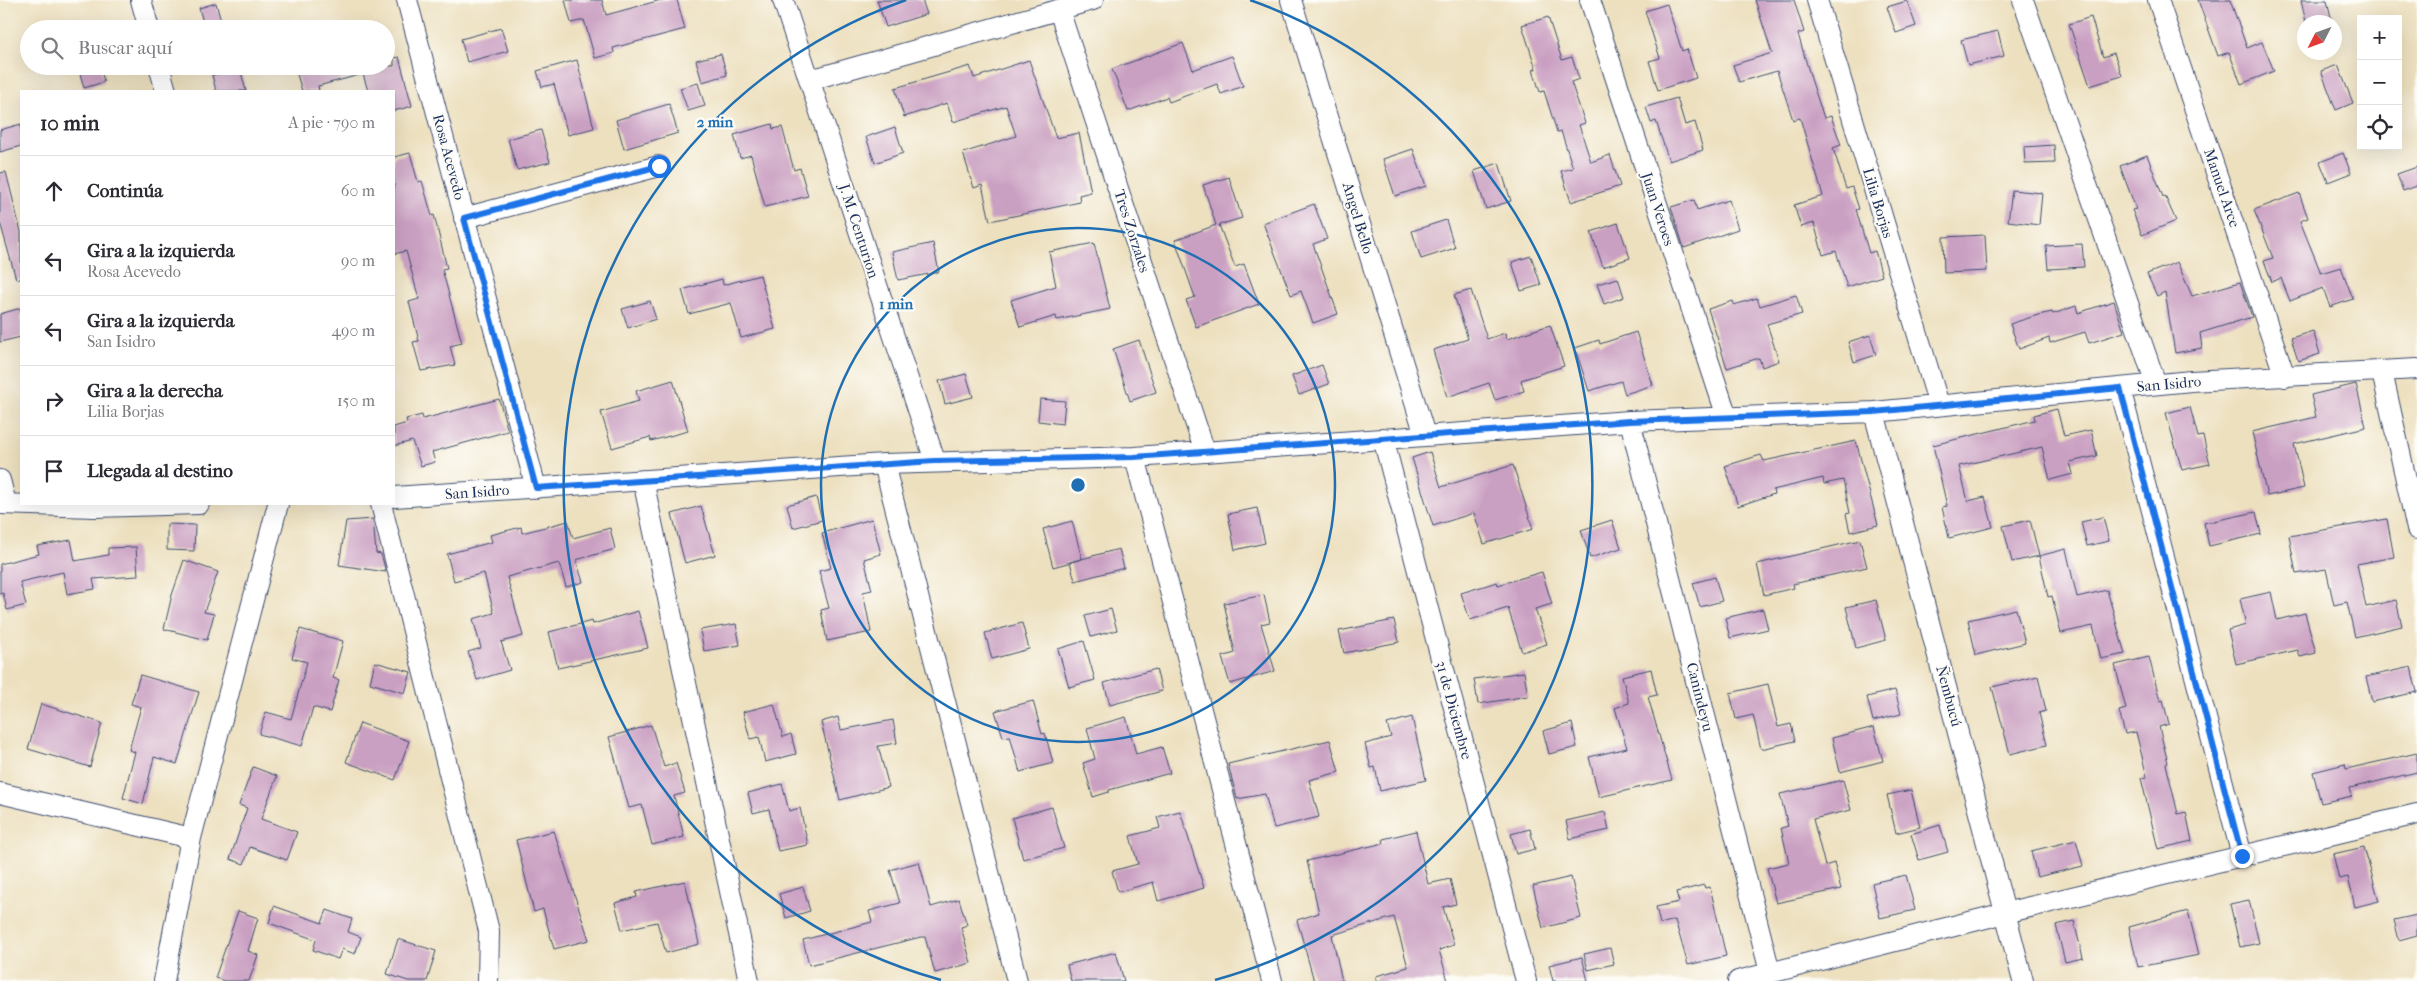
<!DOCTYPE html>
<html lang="es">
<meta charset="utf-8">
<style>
:root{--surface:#fff;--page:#f2f2f3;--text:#2b2b33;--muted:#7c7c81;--line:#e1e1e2}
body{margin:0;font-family:"IM FELL French Canon",serif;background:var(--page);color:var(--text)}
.controls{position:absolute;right:15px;top:15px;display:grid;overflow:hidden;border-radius:0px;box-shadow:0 5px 20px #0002}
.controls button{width:45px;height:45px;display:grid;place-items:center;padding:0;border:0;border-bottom:1px solid var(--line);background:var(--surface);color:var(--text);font:25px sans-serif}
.compass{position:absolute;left:2297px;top:15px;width:45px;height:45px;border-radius:50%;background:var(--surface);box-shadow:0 5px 20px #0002;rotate:228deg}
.stop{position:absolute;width:15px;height:15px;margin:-11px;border:4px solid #1a73e8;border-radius:50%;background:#fff}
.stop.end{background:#1a73e8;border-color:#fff;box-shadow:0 1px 5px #0008}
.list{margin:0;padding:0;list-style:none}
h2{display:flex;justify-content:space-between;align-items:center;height:65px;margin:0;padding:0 20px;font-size:21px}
h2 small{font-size:16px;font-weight:400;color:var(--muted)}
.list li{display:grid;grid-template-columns:32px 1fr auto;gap:15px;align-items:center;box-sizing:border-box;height:70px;padding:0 20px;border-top:1px solid var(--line)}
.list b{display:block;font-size:19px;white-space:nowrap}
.list p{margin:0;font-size:16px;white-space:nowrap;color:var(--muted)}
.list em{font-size:16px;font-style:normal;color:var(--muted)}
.icon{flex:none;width:28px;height:28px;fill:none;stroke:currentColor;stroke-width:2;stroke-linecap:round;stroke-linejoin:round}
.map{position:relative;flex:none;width:2417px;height:981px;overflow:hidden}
.search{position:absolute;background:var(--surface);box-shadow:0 5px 20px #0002;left:20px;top:20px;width:375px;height:55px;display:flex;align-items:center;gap:12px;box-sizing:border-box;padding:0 18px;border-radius:28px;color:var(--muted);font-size:19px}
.panel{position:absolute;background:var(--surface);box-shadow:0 5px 20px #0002;left:20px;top:90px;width:375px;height:415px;border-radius:0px}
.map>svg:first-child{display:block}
</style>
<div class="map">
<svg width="2417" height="981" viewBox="0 0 2417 981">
<rect width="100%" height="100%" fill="#fdfcf7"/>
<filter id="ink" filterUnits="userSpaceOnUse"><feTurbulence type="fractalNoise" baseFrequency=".02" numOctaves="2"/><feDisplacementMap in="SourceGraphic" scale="10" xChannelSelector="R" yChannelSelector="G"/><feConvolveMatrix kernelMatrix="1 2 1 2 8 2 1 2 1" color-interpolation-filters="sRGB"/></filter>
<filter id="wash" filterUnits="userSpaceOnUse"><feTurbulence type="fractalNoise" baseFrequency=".0096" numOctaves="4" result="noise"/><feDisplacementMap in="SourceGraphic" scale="20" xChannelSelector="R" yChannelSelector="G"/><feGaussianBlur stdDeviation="1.12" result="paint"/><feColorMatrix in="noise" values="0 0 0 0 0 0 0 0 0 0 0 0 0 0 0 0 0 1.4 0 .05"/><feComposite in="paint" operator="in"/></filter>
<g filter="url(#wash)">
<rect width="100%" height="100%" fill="#ede0bf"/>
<g id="blocks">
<path fill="#caa0c2" d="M565 0H602L606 15 661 0H677L685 29 613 48 614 53 595 58 584 20 571 23Z
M877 0H922L927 14 886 27Z
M1755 0H1794L1804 32 1798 34 1812 82 1824 118 1831 116 1841 145 1833 148 1846 189 1852 187 1859 209 1856 210 1869 253 1875 251 1882 276 1847 287 1836 251 1823 255 1814 223 1801 227 1794 205 1823 196 1800 118 1793 120 1777 71 1739 82 1733 65 1772 53Z
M2198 0H2230L2247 48 2262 42 2274 71 2241 84 2229 52 2218 56Z
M2301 0H2327L2332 22H2306Z
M1907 1 1916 26 1896 33 1887 7Z
M216 3 222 25 205 29 199 8Z
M1667 4 1682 51 1687 49 1696 78 1658 90 1649 61 1660 58 1645 11Z
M1548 17 1562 60 1572 57 1579 79 1571 82 1585 123 1579 125 1591 162 1610 155 1620 186 1571 202 1561 171 1573 168 1561 131 1557 132 1544 91 1540 92 1533 70 1536 69 1522 25Z
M2091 17 2103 57 2114 53 2122 76 2090 86 2069 24Z
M501 28 508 51 467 62 461 39Z
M1998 31 2004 56 1968 65 1961 40Z
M1183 43 1193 70 1232 56 1243 86 1221 94 1217 84 1169 102 1167 97 1128 111 1112 69Z
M721 54 727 75 702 82 696 60Z
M399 57 412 106 394 111V91H368L363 74 318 86 319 91H302L296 71 312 66H394V58Z
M577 60 594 128 568 135 554 84 542 87 537 71Z
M1029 60 1056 138 1079 133 1091 192 1079 195 1080 202 990 221 982 185 974 188 963 153 1016 136 1006 106 953 122 947 103 904 117 895 88 970 66 974 78Z
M2338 65 2353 103 2336 110 2321 71Z
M78 66H100L104 82 84 88Z
M240 68 246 91H216L212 75Z
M698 83 705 106 688 111 680 88Z
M1677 98 1685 125 1695 122 1703 150 1669 161 1656 121 1651 123 1646 107Z
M669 104 678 133 624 149 616 120Z
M21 124V146L0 152V130Z
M772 124 773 129 782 127 794 170 800 168 808 196 765 207 751 155 740 158 734 135Z
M895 127 903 153 875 163 866 137Z
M541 130 550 162 517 170 508 139Z
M2054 145 2055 163 2025 164 2024 147Z
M1413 149 1426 186 1395 196 1383 159Z
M410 153 418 182 422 181 432 216 434 215 447 268 442 269 462 343 450 346 455 365 421 371 413 342 419 341 409 302 419 299 406 251 394 254V157Z
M2343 153 2351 173 2328 182 2320 162Z
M2147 155 2163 197 2165 196 2176 221 2142 235 2132 210 2136 209 2120 166Z
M1499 163 1511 201 1486 209 1474 171Z
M2417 167V186L2403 191 2397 174Z
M6 172 21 232V279H16L0 222V173Z
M1229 177 1242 218 1219 225 1235 267 1244 264 1259 304 1196 327 1186 300 1195 297 1175 240 1216 225 1203 185Z
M2012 190 2042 193 2039 225 2008 221Z
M2299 193 2308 218 2300 221 2321 273 2341 267 2353 299 2330 307 2323 288 2290 301 2281 278 2272 282 2264 261 2273 258 2254 210Z
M1694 200 1697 210 1729 200 1738 229 1684 248 1671 207Z
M1314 204 1327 239 1313 244 1338 314 1313 323 1301 291 1291 295 1263 223Z
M1446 220 1455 248 1421 259 1412 231Z
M1618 223 1630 258 1603 267 1591 232Z
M1985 235 1987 271 1944 273 1943 237Z
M933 243 939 272 898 280 892 252Z
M1094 243 1110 309 1057 320 1056 316 1020 327 1011 300 1056 286 1049 252Z
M2082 244 2084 267 2048 269 2046 246Z
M1531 256 1541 285 1521 291 1512 262Z
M2177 262 2192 296 2240 282 2252 317 2200 333 2202 348 2175 353 2165 292 2157 296 2147 274Z
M760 275 775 329 741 338 731 303 689 314 682 290 722 279 723 285Z
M1618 278 1624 297 1604 304 1597 284Z
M1471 290 1487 339 1505 333 1507 339 1550 325 1564 366 1521 380 1524 391 1495 400 1489 383 1447 397 1433 350 1468 339 1454 295Z
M1796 295 1802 314 1767 324 1779 361 1762 367 1759 358 1727 368 1708 309 1733 301 1734 305 1757 298 1760 306Z
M650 301 656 319 628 328 622 309Z
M2114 301 2124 332 2089 343 2085 332 2050 343 2049 338 2019 349 2010 324 2038 315 2052 312 2053 314 2076 306 2078 313Z
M21 308V337L0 342V314Z
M2313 331 2320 354 2298 361 2291 338Z
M1636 332 1653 385 1625 394 1621 381 1589 391 1575 348 1599 340 1600 344Z
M1870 335 1876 355 1854 362 1848 342Z
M1139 340 1156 392 1130 401 1113 349Z
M1322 365 1329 384 1299 395 1292 376Z
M966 374 973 397 945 404 939 381Z
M673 380 688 431 651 441 650 437 612 448 601 412 639 401 636 391Z
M2356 384 2366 427 2294 444 2304 488 2267 496 2252 432 2316 417 2311 395Z
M499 399 508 431 432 452 435 462 421 466 412 441 394 446V427L407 423 406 419 422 415 423 419Z
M1040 399 1065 401 1063 424 1038 421Z
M2190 407 2198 437 2203 436 2210 464 2182 470 2166 413Z
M2057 409 2064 436 2091 430 2097 456 2070 462 2073 474 2050 480 2042 447 1959 466 1968 501 1985 497 1993 527 1949 538 1942 507 1947 506 1933 445 2035 420 2034 415Z
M1856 441 1878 525 1850 532 1846 514 1850 513 1843 480 1824 484 1823 478 1773 490 1774 494 1738 506 1725 466 1761 455 1764 461Z
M1430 452 1441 487 1513 465 1533 529 1484 544 1474 513 1433 526 1412 458Z
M816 497 822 520 793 528 787 505Z
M701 506 715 555 685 563 672 514Z
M1257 508 1265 543 1235 550 1228 514Z
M2256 512 2261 534 2209 546 2204 523Z
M2103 517 2109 541 2087 546 2081 522Z
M373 519 376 553 381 554 386 572 339 565 346 521Z
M872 519 881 554 864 559 872 590 863 592 871 632 827 641 821 610 829 608 819 571 831 568 822 533Z
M2387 519 2394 557 2357 564 2366 607 2396 600 2402 626 2355 637 2347 602 2334 605 2326 569 2296 574 2289 536Z
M1612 520 1621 548 1590 558 1581 530Z
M2030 520 2039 556 2012 562 2003 526Z
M568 521 573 538 610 528 615 549 576 560 583 582 566 587 559 563 507 577 523 636 501 642 510 670 477 680 468 652 481 648 473 619 494 613 484 573 454 581 447 554 492 542 490 535 521 527 522 533Z
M1072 521 1082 559 1053 567 1043 529Z
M167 524 195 525 194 551 167 550Z
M71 540 75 561 108 555V548L136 547 138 576 93 579 95 589 67 594 63 572 20 582 26 605 7 610 3 593 0 594V564L39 554 37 546Z
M1860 540 1867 567 1793 584 1794 588 1764 595 1757 564Z
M1119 549 1124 568 1075 581 1070 562Z
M2066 549 2077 597 2107 590 2125 654 2101 659 2093 626 2061 633 2052 596 2048 597 2039 556Z
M184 560 218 572 204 612 214 614 207 640 164 629 172 595Z
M1542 572 1552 604 1535 609 1547 644 1522 652 1508 608 1470 620 1461 593 1497 582 1498 585Z
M1715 577 1722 601 1700 607 1693 583Z
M2271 592 2277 620 2305 613 2316 653 2300 657 2298 650 2236 664 2228 630 2246 625 2240 599Z
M1264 595 1270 622 1261 624 1275 671 1230 684 1222 657 1235 653 1224 603Z
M1876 600 1886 640 1856 648 1846 607Z
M1111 609 1117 630 1091 637 1085 616Z
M1763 609 1768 629 1730 638 1725 618Z
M2016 609 2025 643 1976 655 1968 620Z
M638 611 648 648 558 668 549 632 592 621 593 624Z
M1394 620 1399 642 1344 653 1339 631Z
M1022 623 1029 649 992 659 985 633Z
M736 624 740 645 704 651 700 630Z
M300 629 343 641 333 678 339 680 330 712 313 707 302 746 259 734 266 712 291 719 307 662 292 658Z
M1084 641 1095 680 1069 687 1058 649Z
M2149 657 2160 701 2163 700 2169 724 2159 727 2168 763 2166 764 2178 814 2186 812 2192 841 2158 849 2141 778 2147 777 2136 732 2125 734 2119 711 2126 709 2115 665Z
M375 662 411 672 405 693 370 683Z
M2411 667 2417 692 2372 702 2366 677Z
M1156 669 1162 691 1110 705 1104 683Z
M1651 669 1657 695 1648 697 1672 780 1599 797 1589 757 1627 748 1615 708 1629 703 1622 676Z
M1524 672 1528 696 1478 704 1474 679Z
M140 675 199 692 177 764 154 757 143 804 123 798 135 752 129 750 141 707 131 704Z
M2038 676 2046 711 2039 713 2047 745 2010 754 1992 687Z
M1768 684 1778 727 1791 724 1795 741 1761 749 1753 715 1736 719 1730 693Z
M1895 690 1901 714 1873 721 1867 697Z
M1033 701 1042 734 1045 733 1053 763 1020 772 1010 736 1003 737 995 711Z
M41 704 102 723 90 767 28 749Z
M774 704 783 737 791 734 796 754 765 762 759 737 750 739 743 712Z
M838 717 841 730 893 720 897 743 878 746 889 787 840 800 821 722Z
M1126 717 1136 754 1162 747 1170 773 1109 790V792L1093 797 1083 763 1095 759 1087 728Z
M1412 717 1426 780 1380 791 1375 767 1371 768 1365 744 1391 737 1387 724Z
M360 723 409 741 395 780 346 762Z
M1572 723 1577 747 1549 754 1543 731Z
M651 725 664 767 676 763 685 793 674 796 684 837 652 845 642 805 629 808 609 737Z
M1874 727 1883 761 1840 772 1832 738Z
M1330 740 1339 772 1309 780 1319 817 1274 828 1265 794 1237 799 1228 764Z
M2417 753V772L2350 788 2352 796 2321 803 2313 772 2345 764 2346 769Z
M253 767 277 776 261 819 297 832 287 860 250 847 244 864 230 859 247 808 239 805Z
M1843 780 1851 810 1813 819 1825 866 1834 863 1841 889 1776 903 1767 868 1789 863 1781 828 1788 826 1780 794Z
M782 784 789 811 800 808 808 845 778 851 769 809 753 813 748 793Z
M1911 790 1920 827 1896 833 1887 795Z
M1052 807 1064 848 1023 859 1012 818Z
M1180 811 1204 888 1158 901 1153 882 1118 892 1112 871 1138 864 1130 836 1160 828 1157 817Z
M1605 812 1609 830 1570 839 1566 821Z
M1940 825 1948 852 1919 860 1911 834Z
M1530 829 1535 849 1516 854 1511 834Z
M554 831 589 940 554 949 543 909 534 912 516 840Z
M1416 831 1428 884 1450 879 1456 904 1443 907 1454 945 1439 950 1448 981H1376V976L1408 967 1394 917 1332 935 1342 981H1314L1297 920 1319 913 1307 861 1384 843 1383 839Z
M2076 840 2083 866 2037 877 2031 851Z
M2364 847 2379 901 2355 907 2348 877 2339 879 2333 854Z
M919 862 931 907 959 899 967 925 961 927 971 963 935 973 925 937H921L809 965 803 940 872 922 869 911 900 903 890 870Z
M1906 875 1915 910 1880 918 1872 883Z
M1571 877 1581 918 1543 928 1533 886Z
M685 881 699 944 666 953 657 922 622 930 615 903 637 897 636 892Z
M1704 885 1705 888 1710 887 1726 956 1688 965 1675 920 1660 924 1656 907 1679 902 1676 892Z
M803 887 810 911 786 918 779 894Z
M2249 900 2259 943 2240 947 2230 904Z
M274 906 322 923 327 910 352 919 348 932 361 937 355 954 342 949 338 959 313 950 316 940 269 923Z
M238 911 258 918 248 951 258 955 249 981H225L215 978Z
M2188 911 2199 955 2138 967 2129 927Z
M2417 915V935L2399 940 2394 920Z
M2074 921 2083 958 2065 962 2056 925Z
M398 939 436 951 427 981H408L387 974Z
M1610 948 1614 964 1588 970 1584 954Z
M1116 952 1124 981H1071L1067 965Z
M1582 957 1588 981H1553L1549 965Z"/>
</g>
</g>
<g filter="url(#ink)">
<use href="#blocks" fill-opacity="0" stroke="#3a4a6d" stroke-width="1"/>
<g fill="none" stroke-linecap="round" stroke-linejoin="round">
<g stroke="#3a4a6d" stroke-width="22">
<path id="minor" d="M141 0 149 29
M407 0 536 488
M783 0 935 461
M1291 0 1425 435
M1590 0 1727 417
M1817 0 1939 405
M2023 0 2156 384
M2158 0 2285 377
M1059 10 1205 452
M159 66 166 91
M810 80 1093 0
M464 218 659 166
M2382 372 2417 529
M2120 388 2242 856
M1874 412 2023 981
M1630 421 1770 972
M1383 438 1526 981
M1135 457 1272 981
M884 464 1017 981
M0 480 6 503
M643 480 749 981
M394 497 884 464 1135 457 1630 421 1874 412 2191 381 2417 369
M0 504 95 507 199 504
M381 504 489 931 488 981
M0 793 191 838
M164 981 191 838 278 504
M1738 981 2005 913 2417 814"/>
</g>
<use href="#minor" stroke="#fff" stroke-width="20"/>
</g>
</g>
<g fill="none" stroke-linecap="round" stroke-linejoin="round" filter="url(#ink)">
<path stroke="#1a73e8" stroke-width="6" d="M659 166 464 218 536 488 934 461 1134 457 1630 421 1874 412 2120 388 2242 856"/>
</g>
<g fill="none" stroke="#1f6fb2" stroke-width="2.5">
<circle cx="1078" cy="485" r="257"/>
<path d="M941 980A514 514 0 0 1 906 0M1250 0A514 514 0 0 1 1215 980"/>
</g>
<g text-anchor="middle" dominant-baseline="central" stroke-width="4.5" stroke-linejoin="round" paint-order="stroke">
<g font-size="15" fill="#1b2f5e" stroke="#fdfcf7">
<text transform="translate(449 157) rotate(75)">Rosa Acevedo</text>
<text transform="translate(2222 188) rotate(71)">Manuel Arce</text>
<text transform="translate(1878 203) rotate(73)">Lilia Borjas</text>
<text transform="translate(1658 209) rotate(72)">Juan Veroes</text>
<text transform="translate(1358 218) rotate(73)">Angel Bello</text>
<text transform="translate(859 231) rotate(72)">J. M. Centurion</text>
<text transform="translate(1132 231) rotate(72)">Tres Zorzales</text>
<text transform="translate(2169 384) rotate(-5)">San Isidro</text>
<text transform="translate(477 492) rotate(-4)">San Isidro</text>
<text transform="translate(1949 696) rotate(75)">Ñembucú</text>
<text transform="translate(1700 697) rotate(76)">Canindeyu</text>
<text transform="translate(1454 710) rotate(75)">31 de Diciembre</text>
</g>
</g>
<circle cx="1078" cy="485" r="8" fill="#1f6fb2" stroke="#fdfcf7" stroke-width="2.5"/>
<g font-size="15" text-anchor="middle" font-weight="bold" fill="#1f6fb2" stroke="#fdfcf7" stroke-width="4.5" stroke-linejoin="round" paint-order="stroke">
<text x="715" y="127">2 min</text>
<text x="896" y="309">1 min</text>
</g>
</svg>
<div class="controls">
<button>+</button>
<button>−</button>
<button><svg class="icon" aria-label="locate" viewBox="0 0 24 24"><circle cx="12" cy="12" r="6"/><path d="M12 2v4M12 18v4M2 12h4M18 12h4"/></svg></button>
</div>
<svg class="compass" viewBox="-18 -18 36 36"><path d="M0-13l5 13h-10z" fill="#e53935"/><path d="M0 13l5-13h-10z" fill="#7c7c81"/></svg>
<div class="stop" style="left:659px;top:166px"></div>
<div class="stop end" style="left:2242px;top:856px"></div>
<div class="search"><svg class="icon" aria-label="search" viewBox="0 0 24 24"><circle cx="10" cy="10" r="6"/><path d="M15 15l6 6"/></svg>Buscar aquí</div>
<section class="panel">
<h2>10 min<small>A pie · 790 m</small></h2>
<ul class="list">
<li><svg class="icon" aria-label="ahead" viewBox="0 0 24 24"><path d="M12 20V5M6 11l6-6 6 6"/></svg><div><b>Continúa</b></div><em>60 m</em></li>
<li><svg class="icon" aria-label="left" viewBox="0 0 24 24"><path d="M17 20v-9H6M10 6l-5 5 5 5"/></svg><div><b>Gira a la izquierda</b><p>Rosa Acevedo</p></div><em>90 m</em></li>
<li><svg class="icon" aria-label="left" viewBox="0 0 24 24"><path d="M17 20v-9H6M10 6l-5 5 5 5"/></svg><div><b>Gira a la izquierda</b><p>San Isidro</p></div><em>490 m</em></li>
<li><svg class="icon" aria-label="right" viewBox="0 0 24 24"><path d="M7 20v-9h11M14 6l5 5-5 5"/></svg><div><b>Gira a la derecha</b><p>Lilia Borjas</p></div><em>150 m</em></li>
<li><svg class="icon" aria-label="arrive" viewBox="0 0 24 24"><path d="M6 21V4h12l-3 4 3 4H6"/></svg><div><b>Llegada al destino</b></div></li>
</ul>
</section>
</div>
